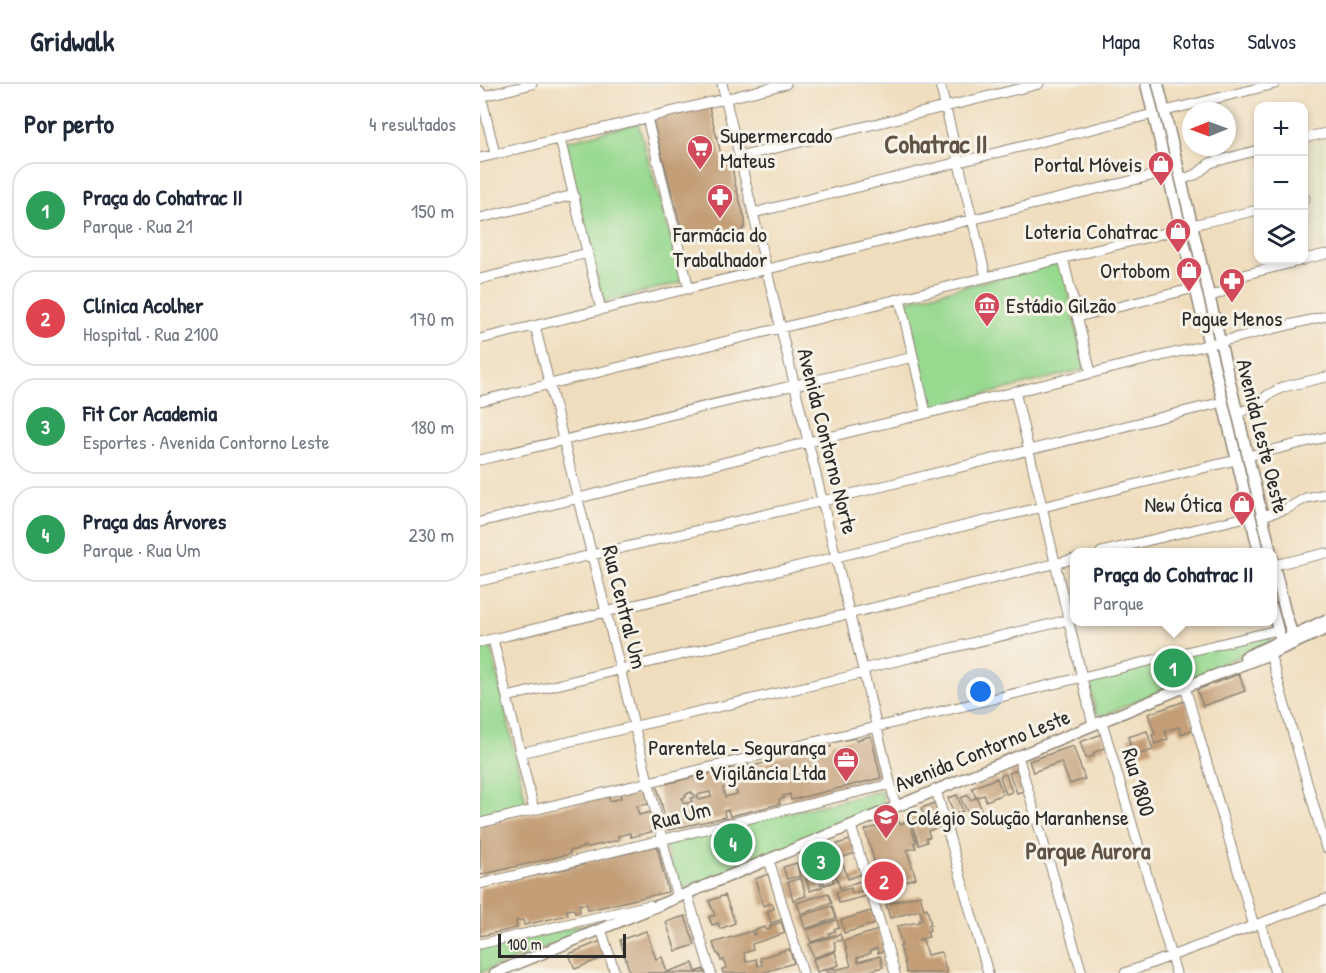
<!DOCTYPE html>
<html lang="pt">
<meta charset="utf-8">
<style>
:root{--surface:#fff;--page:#f2f2f3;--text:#1f2937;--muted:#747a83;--line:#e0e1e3;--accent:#0b8043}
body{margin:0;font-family:"Patrick Hand",sans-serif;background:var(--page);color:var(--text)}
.controls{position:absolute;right:18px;top:18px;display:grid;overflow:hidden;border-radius:12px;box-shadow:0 3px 9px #0003}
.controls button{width:54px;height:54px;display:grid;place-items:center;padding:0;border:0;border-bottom:2px solid var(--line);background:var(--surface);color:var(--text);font:30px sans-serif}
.compass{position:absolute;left:702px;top:18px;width:54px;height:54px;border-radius:50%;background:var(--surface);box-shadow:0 3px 9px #0003;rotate:269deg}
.scale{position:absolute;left:18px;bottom:15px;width:128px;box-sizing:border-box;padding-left:6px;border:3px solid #2b2b2b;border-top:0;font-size:16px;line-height:21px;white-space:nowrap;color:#2b2b2b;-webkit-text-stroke:4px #f7f3e8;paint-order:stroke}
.you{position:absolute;left:501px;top:608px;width:21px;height:21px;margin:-15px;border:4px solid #fff;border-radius:50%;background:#1a73e8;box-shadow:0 0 0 9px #1a73e833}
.badge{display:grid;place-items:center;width:39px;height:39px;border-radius:50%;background:var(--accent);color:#fff;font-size:20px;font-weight:700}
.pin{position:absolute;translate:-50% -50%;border:3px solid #fff;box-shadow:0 2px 6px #0006}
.popup{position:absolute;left:590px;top:464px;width:207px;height:78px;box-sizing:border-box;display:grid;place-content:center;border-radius:12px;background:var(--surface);filter:drop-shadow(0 2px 4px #0005);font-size:20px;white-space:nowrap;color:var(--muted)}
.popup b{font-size:22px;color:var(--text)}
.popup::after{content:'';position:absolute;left:50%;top:100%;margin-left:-12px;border:12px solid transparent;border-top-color:var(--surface)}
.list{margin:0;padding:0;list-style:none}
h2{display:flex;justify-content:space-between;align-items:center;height:78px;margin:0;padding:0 24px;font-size:26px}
h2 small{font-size:20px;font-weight:400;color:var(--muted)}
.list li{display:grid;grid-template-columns:39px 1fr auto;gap:18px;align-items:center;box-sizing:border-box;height:96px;margin:0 12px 12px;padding:0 12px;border:2px solid var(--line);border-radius:24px}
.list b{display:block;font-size:22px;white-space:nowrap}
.list p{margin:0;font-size:20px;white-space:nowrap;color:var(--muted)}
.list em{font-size:20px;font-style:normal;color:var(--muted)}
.icon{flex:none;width:33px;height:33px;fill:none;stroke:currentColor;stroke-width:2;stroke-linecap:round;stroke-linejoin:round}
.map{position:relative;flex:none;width:846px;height:889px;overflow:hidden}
header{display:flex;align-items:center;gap:36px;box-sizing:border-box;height:84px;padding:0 30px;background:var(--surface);border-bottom:2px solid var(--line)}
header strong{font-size:28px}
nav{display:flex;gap:33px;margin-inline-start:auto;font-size:21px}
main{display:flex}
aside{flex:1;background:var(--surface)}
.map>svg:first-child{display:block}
</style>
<header>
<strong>Gridwalk</strong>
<nav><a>Mapa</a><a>Rotas</a><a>Salvos</a></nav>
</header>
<main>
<aside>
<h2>Por perto<small>4 resultados</small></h2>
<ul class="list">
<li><span class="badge" style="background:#2e9e5b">1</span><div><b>Praça do Cohatrac II</b><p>Parque · Rua 21</p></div><em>150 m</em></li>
<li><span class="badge" style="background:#e0444e">2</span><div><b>Clínica Acolher</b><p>Hospital · Rua 2100</p></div><em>170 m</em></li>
<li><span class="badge" style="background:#2e9e5b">3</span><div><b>Fit Cor Academia</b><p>Esportes · Avenida Contorno Leste</p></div><em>180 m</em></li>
<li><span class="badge" style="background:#2e9e5b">4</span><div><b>Praça das Árvores</b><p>Parque · Rua Um</p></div><em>230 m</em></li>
</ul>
</aside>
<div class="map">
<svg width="846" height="889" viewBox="0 0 846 889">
<rect width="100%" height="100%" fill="#f7f3e8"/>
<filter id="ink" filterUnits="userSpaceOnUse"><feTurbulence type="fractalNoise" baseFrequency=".0167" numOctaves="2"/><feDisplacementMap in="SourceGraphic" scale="12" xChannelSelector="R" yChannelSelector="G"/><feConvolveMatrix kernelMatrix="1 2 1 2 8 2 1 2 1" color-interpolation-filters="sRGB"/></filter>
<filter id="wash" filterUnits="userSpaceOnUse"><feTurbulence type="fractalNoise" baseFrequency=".008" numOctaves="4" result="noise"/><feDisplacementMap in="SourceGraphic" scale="24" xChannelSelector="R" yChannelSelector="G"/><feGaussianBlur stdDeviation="1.35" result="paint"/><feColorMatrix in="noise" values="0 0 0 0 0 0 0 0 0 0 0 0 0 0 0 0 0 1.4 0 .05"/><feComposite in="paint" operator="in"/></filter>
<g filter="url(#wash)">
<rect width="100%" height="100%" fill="#f0ddbd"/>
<path fill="#deddbb" d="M846 54V165L837 168 824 109V59Z"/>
<path fill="#98d990" stroke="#62825e" stroke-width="1.5" d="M158 39 203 198 123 218 85 58Z
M582 178 605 285 451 324 426 217Z
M789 552 792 557 707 596 622 632 616 628 609 597 696 572Z
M10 558 47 723 0 734V561Z
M401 707 404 720 401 726 199 807 185 761 190 757Z
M116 838 117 843 0 889V865Z"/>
<g id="blocks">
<path fill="#c39e77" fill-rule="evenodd" d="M228 19 242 74 250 77 252 82 255 100 265 135V143L260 148 236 151 213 158 208 157 203 150 172 33Z
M759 590 765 607 723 622 717 606Z
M705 617 715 645 701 650 699 643 685 647 688 655 675 660 672 651 675 650 668 630Z
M667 647 673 666 654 672 648 653Z
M622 650 626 663 613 669 614 672 606 674 600 658Z
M391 652 401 694 311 716 310 710 303 712 304 714 299 716 300 720 250 732 248 726 244 727 245 733 188 746 177 702 251 684V686L268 681V683L289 678V674L338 663 339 666 351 663 350 659 375 654 376 656ZM251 702 252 707 256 706 257 710 245 713 243 704ZM212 708V710H214L215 713 211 714 212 718 204 720 202 714 206 713 205 711 208 710V709ZM230 708 231 713 219 716 217 711Z
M593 662 605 695 590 700 581 678 553 688 549 677Z
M540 685 547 706 537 709 529 689Z
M526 690 532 708 526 710 520 692Z
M517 694 523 710 506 717 504 711 497 713 501 725 488 730 481 714 488 711 490 716 496 714 492 704Z
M165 703 169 720 157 722 158 728 159 731 171 728 175 747 151 753 150 749 138 752 139 756 105 764 104 762 102 763V764L89 767 90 770 0 791V742L128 712 130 717 141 714 140 709Z
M477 711 483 727 474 730 468 714Z
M455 719 462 742 448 747 450 753 446 754 447 758 439 761 429 731 437 729 438 733 444 732 441 724Z
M418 736 420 740 429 737 436 758 434 759 436 764 427 766 436 794 402 804 385 746Z
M370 756 375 769 361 774 368 795 381 790 383 796 360 804 348 770 359 767 357 760Z
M177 762 188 808 108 826 107 820 101 821V820H99L100 828 95 829 94 825 87 826 88 831 44 841 43 836 36 837 37 844 0 852V804L104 781V779L154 768 153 767Z
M345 773 354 798 344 801 336 776Z
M332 776 342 803 330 807 321 780Z
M317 779 320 792 307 795 303 783Z
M288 790 303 835 291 839 287 827 294 825 292 819 283 822 275 795Z
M321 794 326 812 313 816 308 798Z
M371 804 372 810 385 806 387 812 359 819 356 808Z
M348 809 352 819 321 830 317 819Z
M245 811 255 839 240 845 238 839 232 841 229 833 235 831 229 817Z
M440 811 444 825 447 824 451 841H449L450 847H447L449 853 439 855V857L443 856 447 871 461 868 467 889H427L420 862H422L417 842 440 838 439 836H442L440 826 410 834 406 820Z
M352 822 356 834 325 845 321 832Z
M391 827 395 840 364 849 361 836Z
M205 832 215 861 196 867 186 838Z
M357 836 359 843 354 845 355 847 349 849 350 852 331 858 327 846Z
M301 838 305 849 272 860 273 866 264 869 266 878 276 875 278 882 282 881 280 874 309 865 314 879 282 889H243L242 885 246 884 244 876 241 877 239 870H237L233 859 272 847 273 851 276 850 275 846 285 843 286 846 291 845 290 842Z
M398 846 404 867 398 869 397 864 390 867 391 869 377 874 378 878 400 872 403 883 383 889H348L347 886 354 884 355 886 371 882 364 857Z
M166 847 176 875 182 873 187 888 213 879 216 888 224 885 225 889H150L140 856Z
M360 850 362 856 354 858 356 866 334 874 329 860Z
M121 857 127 872 95 885 89 870Z
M355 868 359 881 337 888 333 875Z"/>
</g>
</g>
<g filter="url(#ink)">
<use href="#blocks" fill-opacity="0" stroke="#8e8474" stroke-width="1.5"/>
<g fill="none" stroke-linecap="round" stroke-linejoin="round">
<g stroke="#8e8474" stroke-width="11">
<path id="minor" d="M242 0 416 723
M460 0 506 193
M0 7 15 70
M0 13 52 0
M685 27 795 0
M167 34 209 205
M824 54 846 49
M80 55 121 226
M259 73 559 0
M0 74 306 0
M701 96 717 90 730 79 778 66
M824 115H825
M273 129 673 30
M0 134 94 111
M712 141 778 126
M583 174 611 289
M824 175 846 170
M0 195 108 169
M729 213 742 208 751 198 767 190 823 176
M420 215 446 329
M597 233 715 204
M55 242 197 814
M0 255 687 88
M535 307 613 641
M0 317 301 244 701 145
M757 329 774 323 788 311 803 303 846 293
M768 372 846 353
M0 376 433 273
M782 432 806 425 826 414 846 410
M0 438 846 232
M621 468 770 432
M794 481 846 469
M0 497 343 417 743 318
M13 555 54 726
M0 558 356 473 756 376
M790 570 846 764
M383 585 592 535
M705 603 774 842
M27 613 594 475
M622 638 696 889
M40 669 384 589
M538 672 602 889
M456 706 508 889
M0 739 797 546
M371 742 415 889
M289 776 323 889
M0 800 411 700
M207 809 231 889
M781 839 795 889
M121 845 135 889
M0 860 170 821
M645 889 846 815"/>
</g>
<g stroke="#8e8474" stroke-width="13">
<path id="major" d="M666 0 779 468
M678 0 791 468
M792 473 805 527 814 556
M792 524 802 561
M765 573 846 536
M15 889 705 603 790 570 846 545"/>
</g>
<use href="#minor" stroke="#fff" stroke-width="9"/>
<use href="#major" stroke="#fff" stroke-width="10"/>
</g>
</g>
<defs>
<g id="supermarket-pin" transform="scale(1.35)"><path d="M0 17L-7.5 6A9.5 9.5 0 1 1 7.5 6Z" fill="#d1495b" stroke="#f7f3e8"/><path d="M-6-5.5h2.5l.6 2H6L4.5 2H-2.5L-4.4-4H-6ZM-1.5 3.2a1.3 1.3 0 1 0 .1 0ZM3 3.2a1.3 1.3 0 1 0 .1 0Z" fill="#fff"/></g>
<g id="shop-pin" transform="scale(1.35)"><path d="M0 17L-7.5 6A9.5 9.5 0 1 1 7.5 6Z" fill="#d1495b" stroke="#f7f3e8"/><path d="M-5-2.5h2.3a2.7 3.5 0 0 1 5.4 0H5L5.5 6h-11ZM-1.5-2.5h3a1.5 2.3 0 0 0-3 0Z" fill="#fff"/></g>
<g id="pharmacy-pin" transform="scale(1.35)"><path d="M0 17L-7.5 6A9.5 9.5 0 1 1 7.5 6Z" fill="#d1495b" stroke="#f7f3e8"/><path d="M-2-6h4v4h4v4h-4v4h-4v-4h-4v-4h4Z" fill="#fff"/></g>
<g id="museum-pin" transform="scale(1.35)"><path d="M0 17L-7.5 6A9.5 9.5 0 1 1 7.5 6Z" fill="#d1495b" stroke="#f7f3e8"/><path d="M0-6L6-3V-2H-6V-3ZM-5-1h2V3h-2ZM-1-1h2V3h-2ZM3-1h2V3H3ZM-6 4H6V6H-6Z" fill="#fff"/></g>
<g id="office-pin" transform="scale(1.35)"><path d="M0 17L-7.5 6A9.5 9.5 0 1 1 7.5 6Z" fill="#d1495b" stroke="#f7f3e8"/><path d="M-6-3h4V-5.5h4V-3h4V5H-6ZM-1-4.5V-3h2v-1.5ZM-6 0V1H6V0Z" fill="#fff"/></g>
<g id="school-pin" transform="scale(1.35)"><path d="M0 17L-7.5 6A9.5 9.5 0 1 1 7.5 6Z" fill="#d1495b" stroke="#f7f3e8"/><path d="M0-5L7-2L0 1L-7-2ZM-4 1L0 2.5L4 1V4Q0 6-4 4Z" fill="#fff"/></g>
</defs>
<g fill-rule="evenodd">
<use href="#supermarket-pin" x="220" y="64"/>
<use href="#shop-pin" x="681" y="80"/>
<use href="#pharmacy-pin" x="240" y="113"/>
<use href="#shop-pin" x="698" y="147"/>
<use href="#shop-pin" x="709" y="186"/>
<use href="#pharmacy-pin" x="752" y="197"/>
<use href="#museum-pin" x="507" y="221"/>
<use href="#shop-pin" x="762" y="420"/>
<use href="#office-pin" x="366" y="676"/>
<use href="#school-pin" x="406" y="733"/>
</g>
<g text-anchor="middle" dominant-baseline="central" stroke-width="6" stroke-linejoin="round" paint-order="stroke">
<g font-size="22" fill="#2b2b2b" stroke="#f7f3e8" text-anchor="end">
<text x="240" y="51" text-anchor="start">Supermercado<tspan x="240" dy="25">Mateus</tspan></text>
<text x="662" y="80">Portal Móveis</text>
<text x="678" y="147">Loteria Cohatrac</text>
<text x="240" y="150" text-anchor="middle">Farmácia do<tspan x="240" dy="25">Trabalhador</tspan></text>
<text x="690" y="186">Ortobom</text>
<text x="526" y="221" text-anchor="start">Estádio Gilzão</text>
<text x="752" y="234" text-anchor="middle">Pague Menos</text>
<text x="742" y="420">New Ótica</text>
<text x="346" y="663">Parentela - Segurança<tspan x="346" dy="25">e Vigilância Ltda</tspan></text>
<text x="426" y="733" text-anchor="start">Colégio Solução Maranhense</text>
</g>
<g font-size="22" fill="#2b2b2b" stroke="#f7f3e8">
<text transform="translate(783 352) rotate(76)">Avenida Leste Oeste</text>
<text transform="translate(348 357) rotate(76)">Avenida Contorno Norte</text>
<text transform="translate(145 523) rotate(76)">Rua Central Um</text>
<text transform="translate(502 666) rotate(-22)">Avenida Contorno Leste</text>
<text transform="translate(659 698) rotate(74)">Rua 1800</text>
<text transform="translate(201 731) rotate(-14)">Rua Um</text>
</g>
<g font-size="24" font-weight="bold" fill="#605346" stroke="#f7f3e8">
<text x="608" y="766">Parque Aurora</text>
</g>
<g font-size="26" font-weight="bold" fill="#605346" stroke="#f7f3e8">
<text x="456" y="59">Cohatrac II</text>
</g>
</g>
</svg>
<div class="controls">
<button>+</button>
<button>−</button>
<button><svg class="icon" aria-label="layers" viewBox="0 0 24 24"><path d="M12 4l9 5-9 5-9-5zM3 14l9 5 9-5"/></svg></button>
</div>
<svg class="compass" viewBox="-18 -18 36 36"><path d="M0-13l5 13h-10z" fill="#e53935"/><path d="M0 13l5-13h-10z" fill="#747a83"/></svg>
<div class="scale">100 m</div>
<div class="you"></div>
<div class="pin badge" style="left:693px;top:584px;background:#2e9e5b">1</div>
<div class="popup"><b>Praça do Cohatrac II</b>Parque</div>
<div class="pin badge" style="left:404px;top:797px;background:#e0444e">2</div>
<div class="pin badge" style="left:341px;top:777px;background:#2e9e5b">3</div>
<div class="pin badge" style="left:253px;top:759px;background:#2e9e5b">4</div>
</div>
</main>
